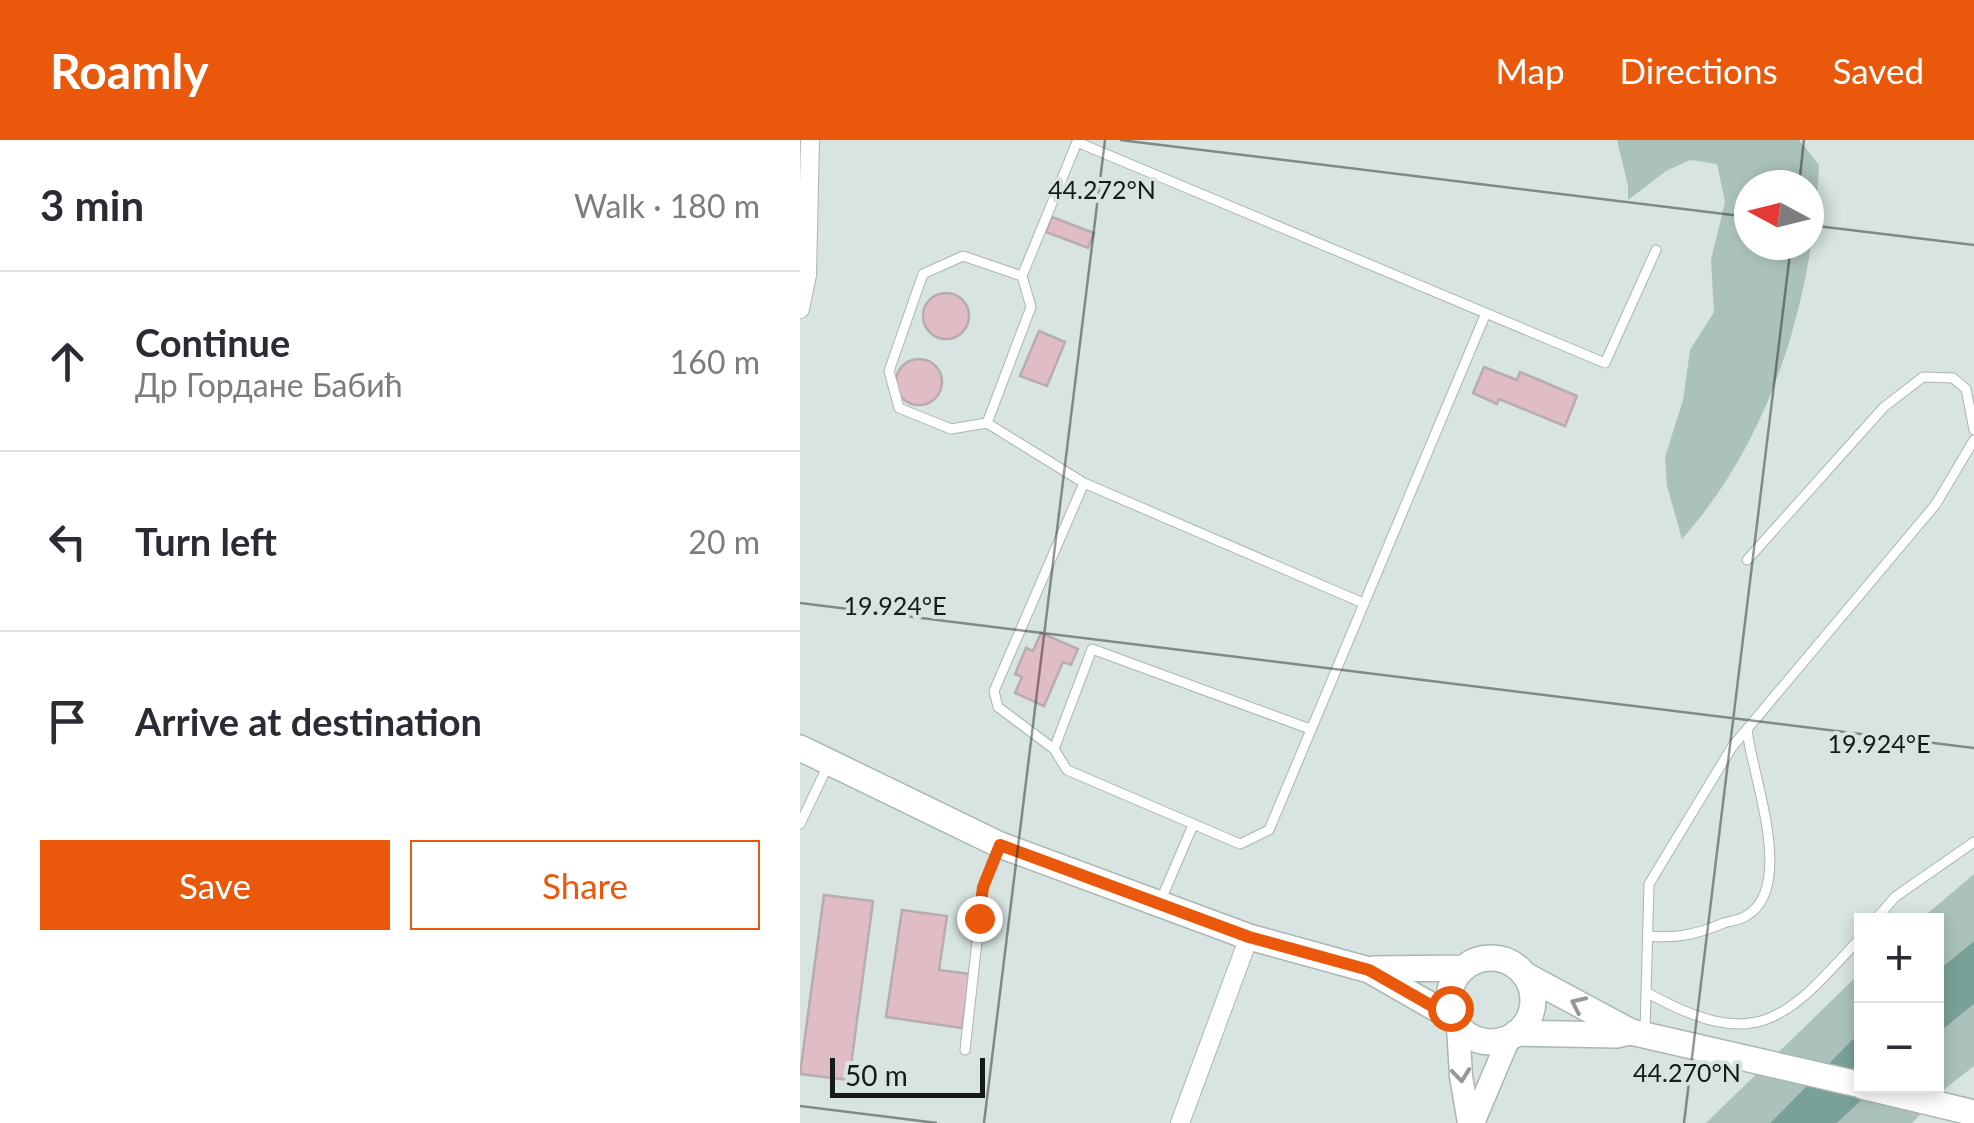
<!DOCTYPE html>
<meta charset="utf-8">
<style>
:root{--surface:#fff;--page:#f7f7f7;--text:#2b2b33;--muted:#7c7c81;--line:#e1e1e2;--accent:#ea580c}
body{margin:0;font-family:Lato,sans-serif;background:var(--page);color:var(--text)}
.controls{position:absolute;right:30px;bottom:30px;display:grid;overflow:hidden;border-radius:0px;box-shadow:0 5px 15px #0003}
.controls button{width:90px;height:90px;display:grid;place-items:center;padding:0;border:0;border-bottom:2px solid var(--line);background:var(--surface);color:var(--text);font:50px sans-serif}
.compass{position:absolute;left:934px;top:30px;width:90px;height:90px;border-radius:50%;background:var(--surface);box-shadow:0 5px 15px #0003;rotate:277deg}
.scale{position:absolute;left:30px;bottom:25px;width:155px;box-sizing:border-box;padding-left:10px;border:5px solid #161a19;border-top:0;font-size:28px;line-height:35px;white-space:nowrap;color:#161a19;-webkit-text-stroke:8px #d7e4e1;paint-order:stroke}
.stop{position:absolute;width:30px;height:30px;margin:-22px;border:8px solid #ea580c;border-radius:50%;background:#fff}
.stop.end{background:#ea580c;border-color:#fff;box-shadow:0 2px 10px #0008}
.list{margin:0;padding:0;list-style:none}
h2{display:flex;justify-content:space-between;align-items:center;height:130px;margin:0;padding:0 40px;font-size:42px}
h2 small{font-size:32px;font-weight:400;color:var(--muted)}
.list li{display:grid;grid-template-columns:65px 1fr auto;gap:30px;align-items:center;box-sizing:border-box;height:180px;padding:0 40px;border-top:2px solid var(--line)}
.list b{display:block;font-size:38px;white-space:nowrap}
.list p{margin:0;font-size:32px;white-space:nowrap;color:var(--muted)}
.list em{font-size:32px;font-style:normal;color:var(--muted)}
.actions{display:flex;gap:20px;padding:30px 40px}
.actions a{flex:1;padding:22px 0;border:2px solid var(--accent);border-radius:0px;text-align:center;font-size:35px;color:var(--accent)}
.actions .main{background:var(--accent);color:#fff}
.icon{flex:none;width:55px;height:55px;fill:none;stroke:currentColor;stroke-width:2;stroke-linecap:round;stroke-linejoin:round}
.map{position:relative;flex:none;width:1174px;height:983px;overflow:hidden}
header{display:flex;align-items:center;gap:60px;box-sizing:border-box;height:140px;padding:0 50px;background:var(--accent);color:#fff}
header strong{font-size:48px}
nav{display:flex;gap:55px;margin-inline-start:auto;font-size:35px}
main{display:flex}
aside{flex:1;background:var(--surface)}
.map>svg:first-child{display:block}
</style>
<header>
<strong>Roamly</strong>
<nav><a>Map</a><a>Directions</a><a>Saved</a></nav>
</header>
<main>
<aside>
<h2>3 min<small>Walk · 180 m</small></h2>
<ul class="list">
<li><svg class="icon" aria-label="ahead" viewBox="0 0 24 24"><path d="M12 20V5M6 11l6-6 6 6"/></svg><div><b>Continue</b><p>Др Гордане Бабић</p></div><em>160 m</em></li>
<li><svg class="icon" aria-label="left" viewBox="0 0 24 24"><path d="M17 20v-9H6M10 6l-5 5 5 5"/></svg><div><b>Turn left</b></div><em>20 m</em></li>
<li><svg class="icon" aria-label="arrive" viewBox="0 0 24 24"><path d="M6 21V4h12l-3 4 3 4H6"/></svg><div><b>Arrive at destination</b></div></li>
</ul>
<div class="actions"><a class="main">Save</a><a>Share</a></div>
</aside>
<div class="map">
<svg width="1174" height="983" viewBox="0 0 1174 983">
<rect width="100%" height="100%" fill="#d7e4e1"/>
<path fill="#abc2bc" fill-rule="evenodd" d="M817 0H999L1019 25C1013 158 972 298 882 399L867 346 865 317 883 260 890 210 914 172 911 120 925 62 917 24 890 20 866 31 828 60V46ZM1009 45V105H949V45Z
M1174 734V801L1137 831 1136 780H1120Z
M1061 832V891L970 983H906Z
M1174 864V926L1147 947 1112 983H1037L1077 946H1136L1137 894Z"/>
<path fill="#7aa198" d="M1174 801V864L1137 894V831Z
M1061 891 1062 946H1077L1037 983H970Z"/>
<path fill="#e0bcc5" stroke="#b7acae" stroke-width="2.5" d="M252 77 294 93 288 108 246 92Z
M123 176a23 23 0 1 1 46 0a23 23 0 1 1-46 0Z
M239 191 265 202 247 246 220 236Z
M96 242a23 23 0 1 1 46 0a23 23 0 1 1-46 0Z
M684 227 717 240 720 232 777 256 765 286 699 259 697 264 673 253Z
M241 493 278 509 271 525 263 522 244 566 215 553 222 537 215 534 226 508 233 511Z
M24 755 73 761 49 940 0 934Z
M102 770 147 776 139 830 170 834 162 888 86 877Z"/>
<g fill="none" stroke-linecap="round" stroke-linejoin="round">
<g stroke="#aab6b3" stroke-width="11">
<path id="lane" d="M222 136 231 167 187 283 151 289 99 268 89 231 123 134 163 116 222 136 277 2 805 223 856 110
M187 283 284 343 563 463
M947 420 1084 267 1123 237 1153 238 1166 249 1174 290
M510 589 292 509 254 609 267 630 440 704 469 690 686 173
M254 609 198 567 194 551 284 343
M0 684 29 623
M360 762 393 685
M1075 780 1095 757 1174 702
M848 796C877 799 897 794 924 783 931 781 940 780 946 776 997 747 951 634 947 589
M846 852C957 914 985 881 1062 796
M845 891 849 744 932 607 1136 364 1174 300
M165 910 183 747 199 707"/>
</g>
<g stroke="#aab6b3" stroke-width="20">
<path id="street" d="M0 169 7 135 10 0
M380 983 449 797"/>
</g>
<g stroke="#aab6b3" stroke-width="25">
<path id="secondary" d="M658 886 661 936 669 983
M673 983 709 898"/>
</g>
<g stroke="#aab6b3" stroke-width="28">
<path id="primary" d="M0 608 200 705 449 797 569 830 653 878
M649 860a42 42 0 1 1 84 0a42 42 0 1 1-84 0Z
M574 829 663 828
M725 835 831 892 1062 945
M716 893 816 895 830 892
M1062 946 1174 973"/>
</g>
<use href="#lane" stroke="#fff" stroke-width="9"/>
<use href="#street" stroke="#fff" stroke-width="18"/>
<use href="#secondary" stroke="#fff" stroke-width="22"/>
<use href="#primary" stroke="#fff" stroke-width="25"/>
</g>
<defs><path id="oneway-chevron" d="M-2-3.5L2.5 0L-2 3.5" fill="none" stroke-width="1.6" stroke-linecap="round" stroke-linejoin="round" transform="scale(2.5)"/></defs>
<g stroke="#969898">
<use href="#oneway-chevron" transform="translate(778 864) rotate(-155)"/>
<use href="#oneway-chevron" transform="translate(661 935) rotate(84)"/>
</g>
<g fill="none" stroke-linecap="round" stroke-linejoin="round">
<path stroke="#ea580c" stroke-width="12" d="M179 778 183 747 200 705 449 797 569 830 653 878 650 868"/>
</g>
<path fill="none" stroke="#161a19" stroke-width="2.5" stroke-opacity="0.45" d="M320 0 949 77M999 45 1004 0M1009 85 1174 105M0 463 1174 608M0 966 137 983M184 983 305 0M884 983 991 105"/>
<g font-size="25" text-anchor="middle" fill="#161a19" stroke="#d7e4e1" stroke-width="8" stroke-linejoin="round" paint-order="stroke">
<text x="302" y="59">44.272°N</text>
<text x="95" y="475">19.924°E</text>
<text x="1079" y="613">19.924°E</text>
<text x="887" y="942">44.270°N</text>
</g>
</svg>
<div class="controls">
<button>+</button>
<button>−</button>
</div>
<svg class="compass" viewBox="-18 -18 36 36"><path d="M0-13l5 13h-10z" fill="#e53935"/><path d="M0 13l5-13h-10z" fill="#7c7c81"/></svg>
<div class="scale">50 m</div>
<div class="stop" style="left:650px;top:868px"></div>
<div class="stop end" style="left:179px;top:778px"></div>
</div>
</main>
